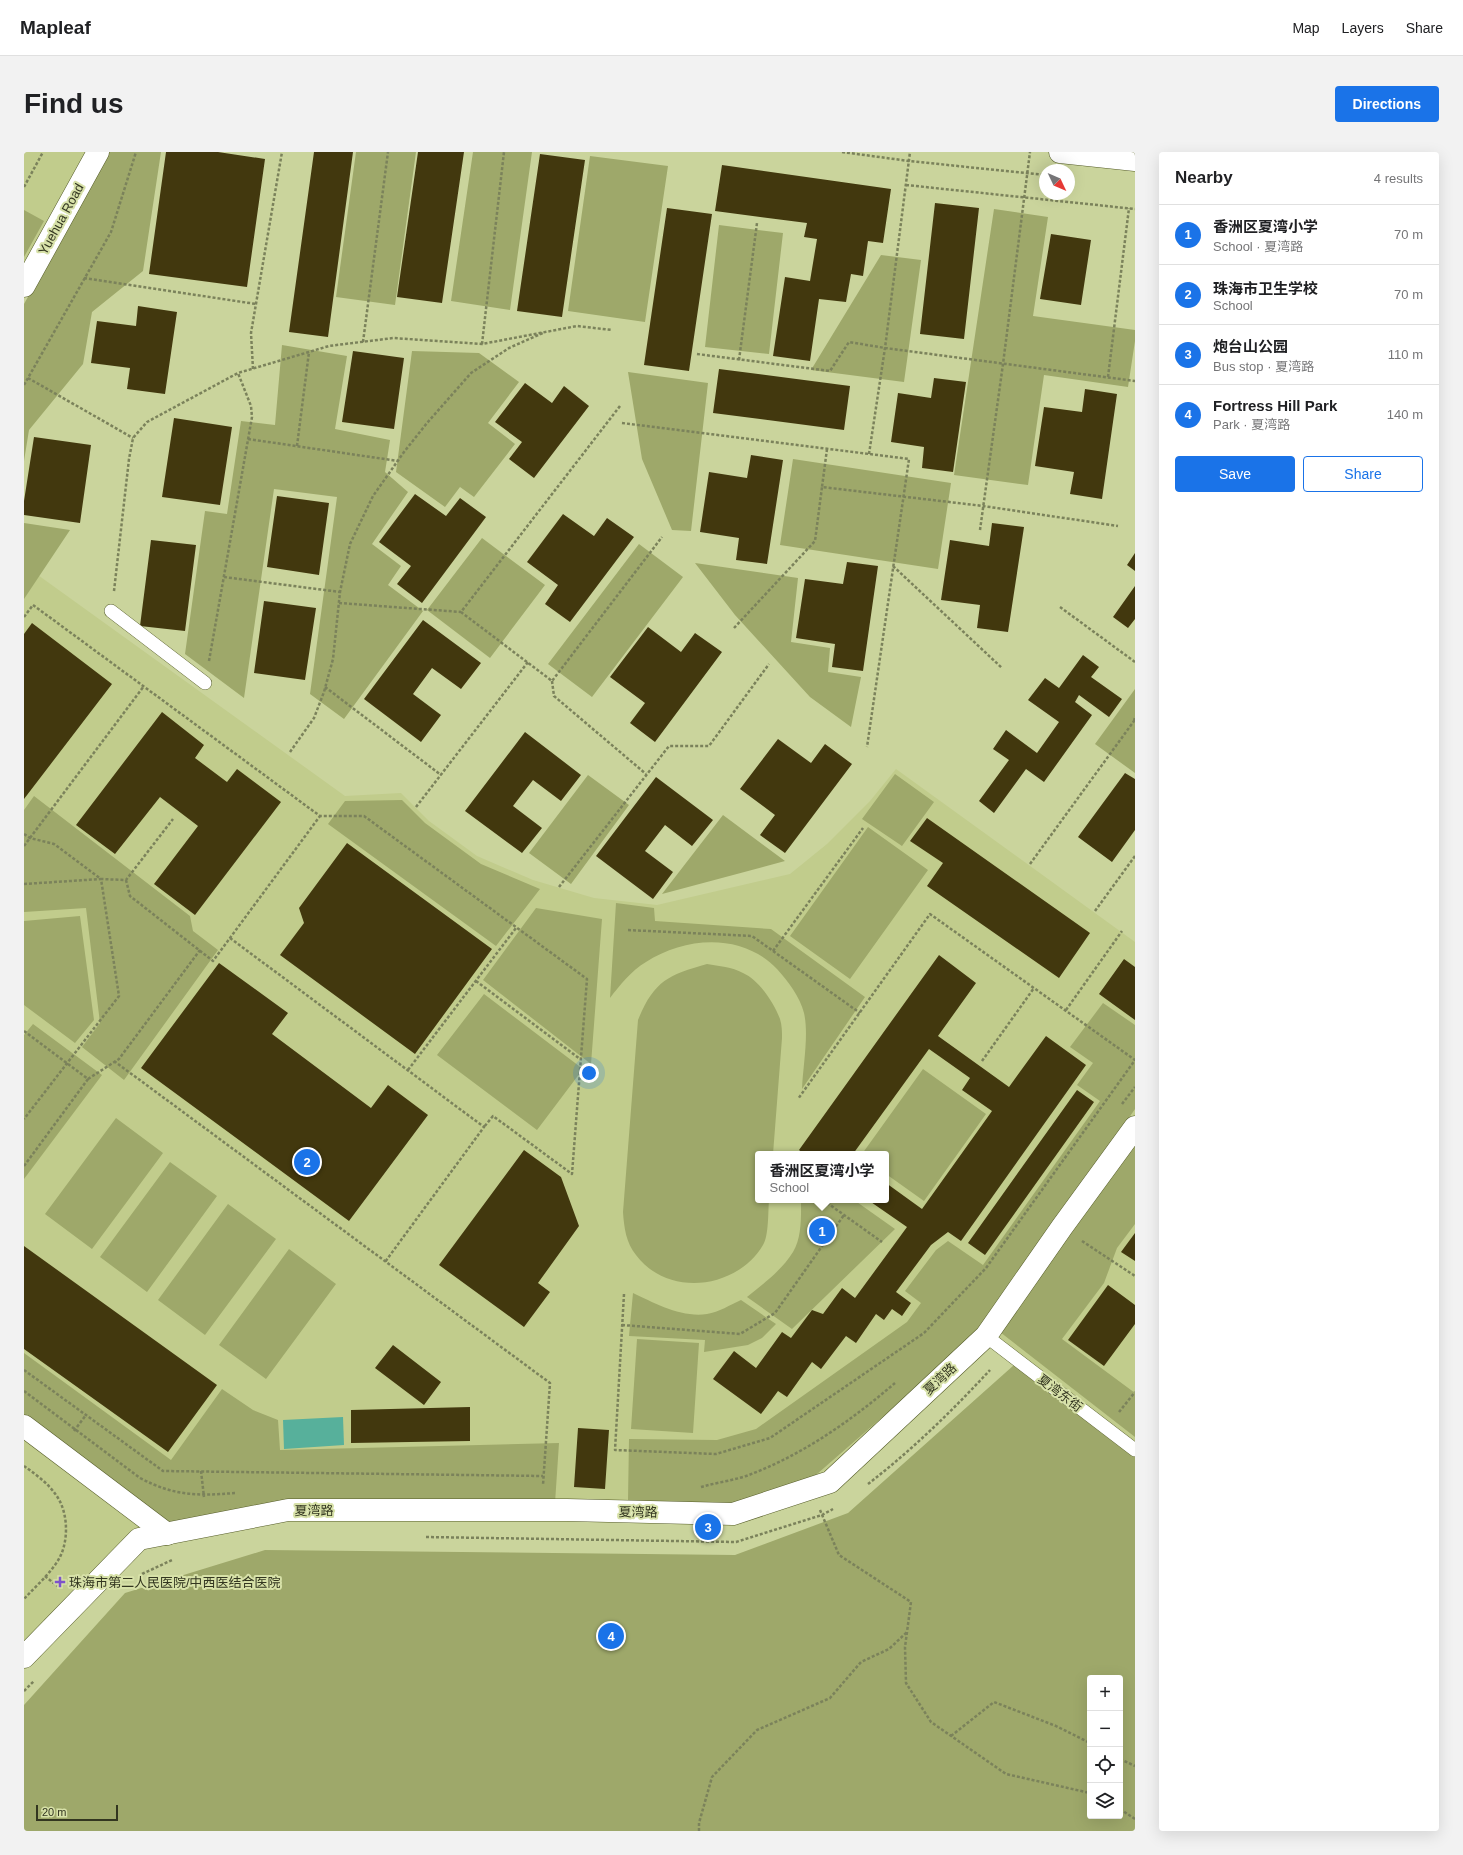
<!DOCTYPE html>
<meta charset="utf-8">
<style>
:root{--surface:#fff;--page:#f2f2f2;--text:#202124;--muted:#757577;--line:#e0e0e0;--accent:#1a73e8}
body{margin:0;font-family:Arial,"Noto Sans SC",sans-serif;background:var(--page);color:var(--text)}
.controls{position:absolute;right:12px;bottom:12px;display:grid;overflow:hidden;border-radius:4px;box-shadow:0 4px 16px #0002}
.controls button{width:36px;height:36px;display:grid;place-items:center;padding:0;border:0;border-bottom:1px solid var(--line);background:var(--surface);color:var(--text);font:20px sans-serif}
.compass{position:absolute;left:1015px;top:12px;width:36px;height:36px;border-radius:50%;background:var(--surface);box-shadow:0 4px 16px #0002;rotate:134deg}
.scale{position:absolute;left:12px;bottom:10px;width:82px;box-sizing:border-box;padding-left:4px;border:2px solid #333620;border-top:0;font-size:11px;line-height:14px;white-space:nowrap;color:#333620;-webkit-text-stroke:3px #d7e1a8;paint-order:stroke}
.you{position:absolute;left:565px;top:921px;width:14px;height:14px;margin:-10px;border:3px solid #fff;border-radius:50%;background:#1a73e8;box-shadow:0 0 0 6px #1a73e833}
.badge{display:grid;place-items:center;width:26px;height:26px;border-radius:50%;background:var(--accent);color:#fff;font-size:13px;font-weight:700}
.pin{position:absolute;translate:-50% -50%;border:2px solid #fff;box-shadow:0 1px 4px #0006}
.popup{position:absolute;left:731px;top:999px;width:134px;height:52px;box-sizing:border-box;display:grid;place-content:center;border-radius:4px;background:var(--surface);filter:drop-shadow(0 1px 3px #0005);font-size:13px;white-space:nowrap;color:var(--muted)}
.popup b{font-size:15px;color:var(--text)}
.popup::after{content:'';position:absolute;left:50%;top:100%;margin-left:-8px;border:8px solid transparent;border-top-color:var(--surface)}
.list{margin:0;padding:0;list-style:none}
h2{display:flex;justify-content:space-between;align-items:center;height:52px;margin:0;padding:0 16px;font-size:17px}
h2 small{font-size:13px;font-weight:400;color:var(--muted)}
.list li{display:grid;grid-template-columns:26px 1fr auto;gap:12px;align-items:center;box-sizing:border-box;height:60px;padding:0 16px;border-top:1px solid var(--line)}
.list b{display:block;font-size:15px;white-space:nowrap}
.list p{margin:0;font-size:13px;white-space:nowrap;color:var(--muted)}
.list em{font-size:13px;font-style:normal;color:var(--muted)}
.actions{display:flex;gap:8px;padding:12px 16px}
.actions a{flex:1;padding:9px 0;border:1px solid var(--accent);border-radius:4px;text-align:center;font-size:14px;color:var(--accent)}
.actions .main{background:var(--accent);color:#fff}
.icon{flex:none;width:22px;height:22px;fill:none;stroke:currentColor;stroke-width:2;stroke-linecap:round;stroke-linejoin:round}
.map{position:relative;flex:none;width:1111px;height:1679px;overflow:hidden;border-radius:4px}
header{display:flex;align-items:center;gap:24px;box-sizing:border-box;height:56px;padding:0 20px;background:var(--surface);border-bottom:1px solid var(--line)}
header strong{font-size:19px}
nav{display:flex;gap:22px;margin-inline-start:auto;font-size:14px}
.intro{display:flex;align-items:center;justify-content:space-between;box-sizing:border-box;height:96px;padding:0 24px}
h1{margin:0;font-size:28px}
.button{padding:10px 18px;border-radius:4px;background:var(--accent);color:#fff;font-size:14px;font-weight:700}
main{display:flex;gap:24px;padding:0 24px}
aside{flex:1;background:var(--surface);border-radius:4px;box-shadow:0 4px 16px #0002}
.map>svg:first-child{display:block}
</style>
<header>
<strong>Mapleaf</strong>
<nav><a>Map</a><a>Layers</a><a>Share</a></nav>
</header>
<div class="intro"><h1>Find us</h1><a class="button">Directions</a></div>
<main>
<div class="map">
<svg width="1111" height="1679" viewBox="0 0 1111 1679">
<rect width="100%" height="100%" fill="#cad49c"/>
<path fill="#c1cc8c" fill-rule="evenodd" d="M0 0H71L0 129Z
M0 413 321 644 377 641 405 669 453 704 509 728 570 746 633 753 766 722 803 692 846 649 872 617 1111 790V1294L964 1184 805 1328 709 1361 264 1356 0 1273ZM734 1002H862V1048H734Z
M0 1276 140 1381 115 1386 0 1503Z"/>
<path fill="#9ea86a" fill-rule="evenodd" d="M85 0H137L119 119 68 160 59 212 5 278 0 309V152Z
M332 0H392L371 153 312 145Z
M449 0H508L486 158 427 149Z
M566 4 644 14 621 170 544 159Z
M970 57 1024 65 1009 164 1111 178V189L1104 235 1020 223 1004 333 930 323Z
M0 58 20 69 0 105Z
M695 73 759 81 745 202 681 195Z
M857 103 897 108 880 230 787 218Z
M258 193 323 204 311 277 366 288 361 320 384 340 348 392 377 414 364 433 399 459 320 567 286 542 313 345 250 337 220 546 161 502 181 359 203 362 217 269 251 273Z
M388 199 455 201 495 230 464 271 491 292 450 345 436 335 421 355 372 320Z
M604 220 684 231 667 379 648 378 618 307Z
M769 307 927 331 914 417 756 393Z
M0 371 46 378 0 447Z
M458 386 521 433 466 506 403 458Z
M615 392 659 425 568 545 524 512Z
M671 411 774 426 767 490 806 496 804 520 837 525 827 575 786 545 711 463Z
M1111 537V621L1071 592Z
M871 622 910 650 878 694 838 667Z
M564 623 605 653 547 732 505 701Z
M10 644 166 764 169 779 194 798 100 928 58 895 76 871 62 756 0 760V658Z
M378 648 401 671 457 712 516 737 472 794 304 672 321 649Z
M699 663 761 709 638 742Z
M844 675 904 718 826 827 766 784Z
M592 751 630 756 631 769 747 777 841 845 778 937C779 914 785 883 780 861 776 845 764 829 753 817 719 781 662 784 622 810 607 819 596 833 586 846Z
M512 756 578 767 567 912 459 828Z
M56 764 70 868 51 891 0 853V769Z
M683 812C695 814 708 815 719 821 735 828 750 851 756 867 758 873 758 880 758 886L749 1002H734V1048H745C744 1059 745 1084 739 1093 713 1137 644 1146 612 1103 602 1091 600 1075 599 1060L614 868C630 829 644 823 683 812Z
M460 842 559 917 513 978 413 903Z
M1079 851 1111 873V957L957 1179 785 1329 708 1354 604 1348 605 1287 693 1288 732 1277 883 1170 897 1151 881 1139 912 1098 924 1089 959 1113 1076 949 1053 933 1069 911 1046 895Z
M9 872 78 923 0 1027V883Z
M899 917 962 962 900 1049 862 1022V1002H838Z
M92 966 139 1001 68 1097 21 1062Z
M1111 985V1072L1093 1096 1080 1131 1038 1187 1111 1241V1285L976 1180Z
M146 1010 193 1044 123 1140 76 1105Z
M777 1048H830L871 1077 768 1177 723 1145C739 1132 758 1118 769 1100 778 1085 777 1064 777 1048Z
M204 1052 252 1087 181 1183 134 1148Z
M265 1097 312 1132 242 1227 195 1193Z
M609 1141C630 1151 658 1166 683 1162 695 1160 706 1153 717 1148L752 1172 738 1186 724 1193 680 1200 681 1188 605 1184Z
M613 1187 675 1191 669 1281 607 1277Z
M0 1201 147 1308 198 1237 229 1258 254 1268 256 1298 535 1291 531 1351 143 1371 0 1263Z
M990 1213 1111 1302V1679H0V1553L101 1441 241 1398 711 1403 824 1361ZM1066 1526H1096V1664H1066Z"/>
<path fill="#57b09b" d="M319 1265 320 1293 260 1297 259 1268Z"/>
<path fill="#42380e" d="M142 0H194L241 7 223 135 125 122Z
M290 0H329L304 185 265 180Z
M394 0H440L418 151 373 145Z
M516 2 561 8 538 165 493 159Z
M698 13 867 37 859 91 844 89 839 124 827 122 822 150 795 147 786 209 749 204 761 125 786 129 793 87 780 85 783 71 691 59Z
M911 51 955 56 940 187 896 182Z
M643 56 688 62 665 219 620 213Z
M1027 82 1067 88 1057 153 1016 147Z
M114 154 153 160 141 242 103 237 106 216 67 211 73 169 112 174Z
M329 199 380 206 370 277 318 270Z
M695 217 826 234 820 278 689 261Z
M910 226 942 230 929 320 898 316 900 295 867 290 874 241 907 246Z
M501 231 528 251 540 234 565 254 510 326 485 307 498 290 471 270Z
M1061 237 1093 242 1078 347 1046 342 1050 320 1011 314 1020 255 1058 260Z
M150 266 208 275 196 353 138 345Z
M10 285 67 293 56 371 0 363V349Z
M727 303 759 308 743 412 712 408 715 386 676 380 685 320 723 326Z
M391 342 422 364 436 346 462 365 398 451 373 432 387 414 355 390Z
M253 344 305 351 295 423 243 415Z
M539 362 570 384 583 366 610 385 546 470 521 452 534 433 503 410Z
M968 371 1000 375 984 480 953 476 956 453 917 448 926 388 965 394Z
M127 388 172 393 161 479 116 474Z
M1111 401V419L1103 413Z
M823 410 854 414 839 519 808 515 811 492 772 486 781 427 819 432Z
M1111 434V467L1104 476 1089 465Z
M240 449 292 456 281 528 230 521Z
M399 468 457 511 437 537 408 516 389 542 417 563 397 590 340 547Z
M8 471 88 532 0 647V482Z
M624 475 657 500 671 481 698 500 631 590 606 571 621 551 586 525Z
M1059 503 1075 515 1067 525 1098 547 1085 565 1055 543 1051 550 1068 563 1020 630 1002 617 970 661 955 649 985 608 969 597 982 578 1013 601 1035 570 1004 548 1021 526 1035 536Z
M138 560 180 593 171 606 203 630 213 617 257 650 171 763 130 732 174 674 136 645 91 702 52 673Z
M501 580 557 623 537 649 509 628 489 654 518 676 498 701 441 659Z
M754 587 787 611 801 592 828 612 761 701 736 683 751 663 716 637Z
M1101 621 1111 627V678L1088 710 1054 685Z
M632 625 689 668 668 694 641 673 621 699 649 720 629 747 572 704Z
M903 666 1066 781 1035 826 903 734 919 711 886 689Z
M323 691 468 797 391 902 256 803 280 771 275 756Z
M915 803 952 831 914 884 985 935 1022 884 1062 913 937 1089 924 1080 907 1093 872 1140 887 1151 878 1164 868 1157 860 1168 852 1162 832 1191 822 1184 797 1217 788 1210 763 1245 754 1239 737 1262 689 1227 710 1199 732 1216 758 1180 767 1186 788 1158 799 1162 818 1136 831 1146 883 1075 844 1048H862V1031L898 1057 968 959 938 938 946 926 905 897 829 1002H780L775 998Z
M1100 807 1111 815V868L1075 842Z
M195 811 264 861 248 882 347 956 364 933 404 963 325 1069 117 916Z
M1053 938 1070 950 961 1103 944 1091Z
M500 998 537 1025 555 1074 514 1131 526 1140 500 1175 415 1113Z
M1111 1081V1109L1097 1100Z
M0 1094 193 1233 144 1300 0 1197Z
M1084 1133 1111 1153V1172L1080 1214 1044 1188Z
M369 1193 417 1230 400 1253 351 1216Z
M446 1255V1289L327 1291V1258Z
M554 1276 585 1278 581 1337 550 1335Z"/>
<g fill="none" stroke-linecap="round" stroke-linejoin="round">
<g stroke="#555c28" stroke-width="14">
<path id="service" d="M87 459 181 531
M962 1184 1111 1298"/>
</g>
<g stroke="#555c28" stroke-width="23">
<path id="minor" d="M0 1274 143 1382"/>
</g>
<g stroke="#555c28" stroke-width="23">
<path id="tertiary" d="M1036 0 1111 8
M0 1505 115 1387 264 1358H543L709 1362 806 1330 962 1184 1038 1075 1111 975"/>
</g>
<g stroke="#555c28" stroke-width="23">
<path id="secondary" d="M0 134 74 0"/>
</g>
<path stroke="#7b825b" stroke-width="2.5" stroke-dasharray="3 2" stroke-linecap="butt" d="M818 0 885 9 1021 23
M882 33 1111 57
M0 35 19 0
M60 126 232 152
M339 190 364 0
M458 192 480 0
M673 202 806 219 825 190 861 196 1111 229
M715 208 733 71
M229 217 227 181 258 0
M1084 225 1105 56
M4 226 109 286
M0 233 87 80 112 0
M596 254 437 460 528 529 638 385
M598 271 885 307 843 595
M224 287 374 309
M273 294 285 200
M803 297 798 335 959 354 1094 374
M845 302 861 196 886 0
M956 378 979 212 1006 0
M869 414 978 516
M200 425 316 440
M90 439 105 307 109 286 123 270 214 221 305 194 369 186 458 192 553 174 588 178
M315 451 437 460
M1036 455 1111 510
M0 465 9 453 296 664H340L563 827 548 1022 469 964 460 975
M710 476 791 389 798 335
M185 509 228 265 227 254 214 221
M528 529 530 544 622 622
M301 535 417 623
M1110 569 1111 565
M266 600 290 566 300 540 309 507 316 440 326 392 349 344 380 300 403 271 447 221 485 196 519 181
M392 655 504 510
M0 682 6 686 30 692 77 727 102 728 149 667
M0 694 120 534
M1006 712 1110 569 1111 570
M102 728 106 744 189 809 296 664
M0 732 77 727 95 844 0 967
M535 735 645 594H685L745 512
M1071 759 1111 704
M604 778 728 784 836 861
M206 786 460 975 361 1110
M749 799 839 676
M452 829 556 907
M1042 858 1098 779
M0 879 64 927 0 1014
M90 909 526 1231 519 1333
M958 909 1010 836
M384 918 492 776
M64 927 95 907 176 798
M1098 952 1111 935
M799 1048 858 1090
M1058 1089 1111 1124
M600 1142 591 1298 692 1302 746 1286 900 1181 962 1116 1111 908 906 762 774 947
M598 1173 716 1182 751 1161 820 1063
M0 1218 139 1319 519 1324
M0 1239 116 1326C150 1344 173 1344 211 1341
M1095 1260 1111 1240
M50 1279 62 1263
M0 1314C11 1322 24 1331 32 1343 44 1359 45 1387 36 1405 28 1420 12 1434 0 1447
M177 1319 180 1345
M844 1332C888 1298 928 1259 966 1218
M677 1335C694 1330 714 1328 730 1321 783 1300 829 1267 871 1231
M796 1358 815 1403 887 1450 881 1495 882 1531 907 1570 982 1622 1066 1641
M402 1385 712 1390 798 1363 809 1357
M118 1422 148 1408
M21 1424 33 1434
M0 1539 10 1529
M927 1584 970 1550 1032 1574 1066 1591
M1096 1607 1111 1614
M1096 1657 1111 1667
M675 1679V1671L688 1625 733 1578 806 1546 837 1510 865 1497 883 1480"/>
<use href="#service" stroke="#fff" stroke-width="13"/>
<use href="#minor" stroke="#fff" stroke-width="22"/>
<use href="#tertiary" stroke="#fff" stroke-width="22"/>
<use href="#secondary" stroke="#fff" stroke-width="22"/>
</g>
<path fill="#7d52cb" stroke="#d7e1a8" stroke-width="1.5" d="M34 1424h4v4h4v4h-4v4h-4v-4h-4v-4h4z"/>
<g text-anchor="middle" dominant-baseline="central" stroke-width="4" stroke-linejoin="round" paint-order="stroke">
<g font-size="13" fill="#333620" stroke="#d7e1a8">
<text transform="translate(37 67) rotate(-61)">Yuehua Road</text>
<text transform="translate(916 1227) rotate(-43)">夏湾路</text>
<text transform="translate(1036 1241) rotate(37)">夏湾东街</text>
<text x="290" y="1358">夏湾路</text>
<text transform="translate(614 1360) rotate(1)">夏湾路</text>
</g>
<g font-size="13" fill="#333620" stroke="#d7e1a8" text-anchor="start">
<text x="45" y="1430">珠海市第二人民医院/中西医结合医院</text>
</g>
</g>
</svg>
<div class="controls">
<button>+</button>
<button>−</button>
<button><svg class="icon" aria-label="locate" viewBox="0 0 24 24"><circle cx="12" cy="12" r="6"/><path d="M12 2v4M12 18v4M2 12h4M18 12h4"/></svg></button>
<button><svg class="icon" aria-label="layers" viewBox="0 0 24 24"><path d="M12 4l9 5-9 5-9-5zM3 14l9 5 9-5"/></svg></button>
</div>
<svg class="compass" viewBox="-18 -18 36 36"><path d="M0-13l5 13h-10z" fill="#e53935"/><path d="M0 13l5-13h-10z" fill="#757577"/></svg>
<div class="scale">20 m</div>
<div class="you"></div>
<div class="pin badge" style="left:798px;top:1079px">1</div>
<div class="popup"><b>香洲区夏湾小学</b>School</div>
<div class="pin badge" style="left:283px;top:1010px">2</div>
<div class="pin badge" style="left:684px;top:1375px">3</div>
<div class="pin badge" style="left:587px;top:1484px">4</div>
</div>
<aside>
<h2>Nearby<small>4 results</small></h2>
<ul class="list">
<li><span class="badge">1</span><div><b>香洲区夏湾小学</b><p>School · 夏湾路</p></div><em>70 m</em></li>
<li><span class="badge">2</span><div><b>珠海市卫生学校</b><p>School</p></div><em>70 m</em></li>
<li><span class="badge">3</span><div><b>炮台山公园</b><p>Bus stop · 夏湾路</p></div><em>110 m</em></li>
<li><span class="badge">4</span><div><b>Fortress Hill Park</b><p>Park · 夏湾路</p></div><em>140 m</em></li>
</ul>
<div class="actions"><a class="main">Save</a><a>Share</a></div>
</aside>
</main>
